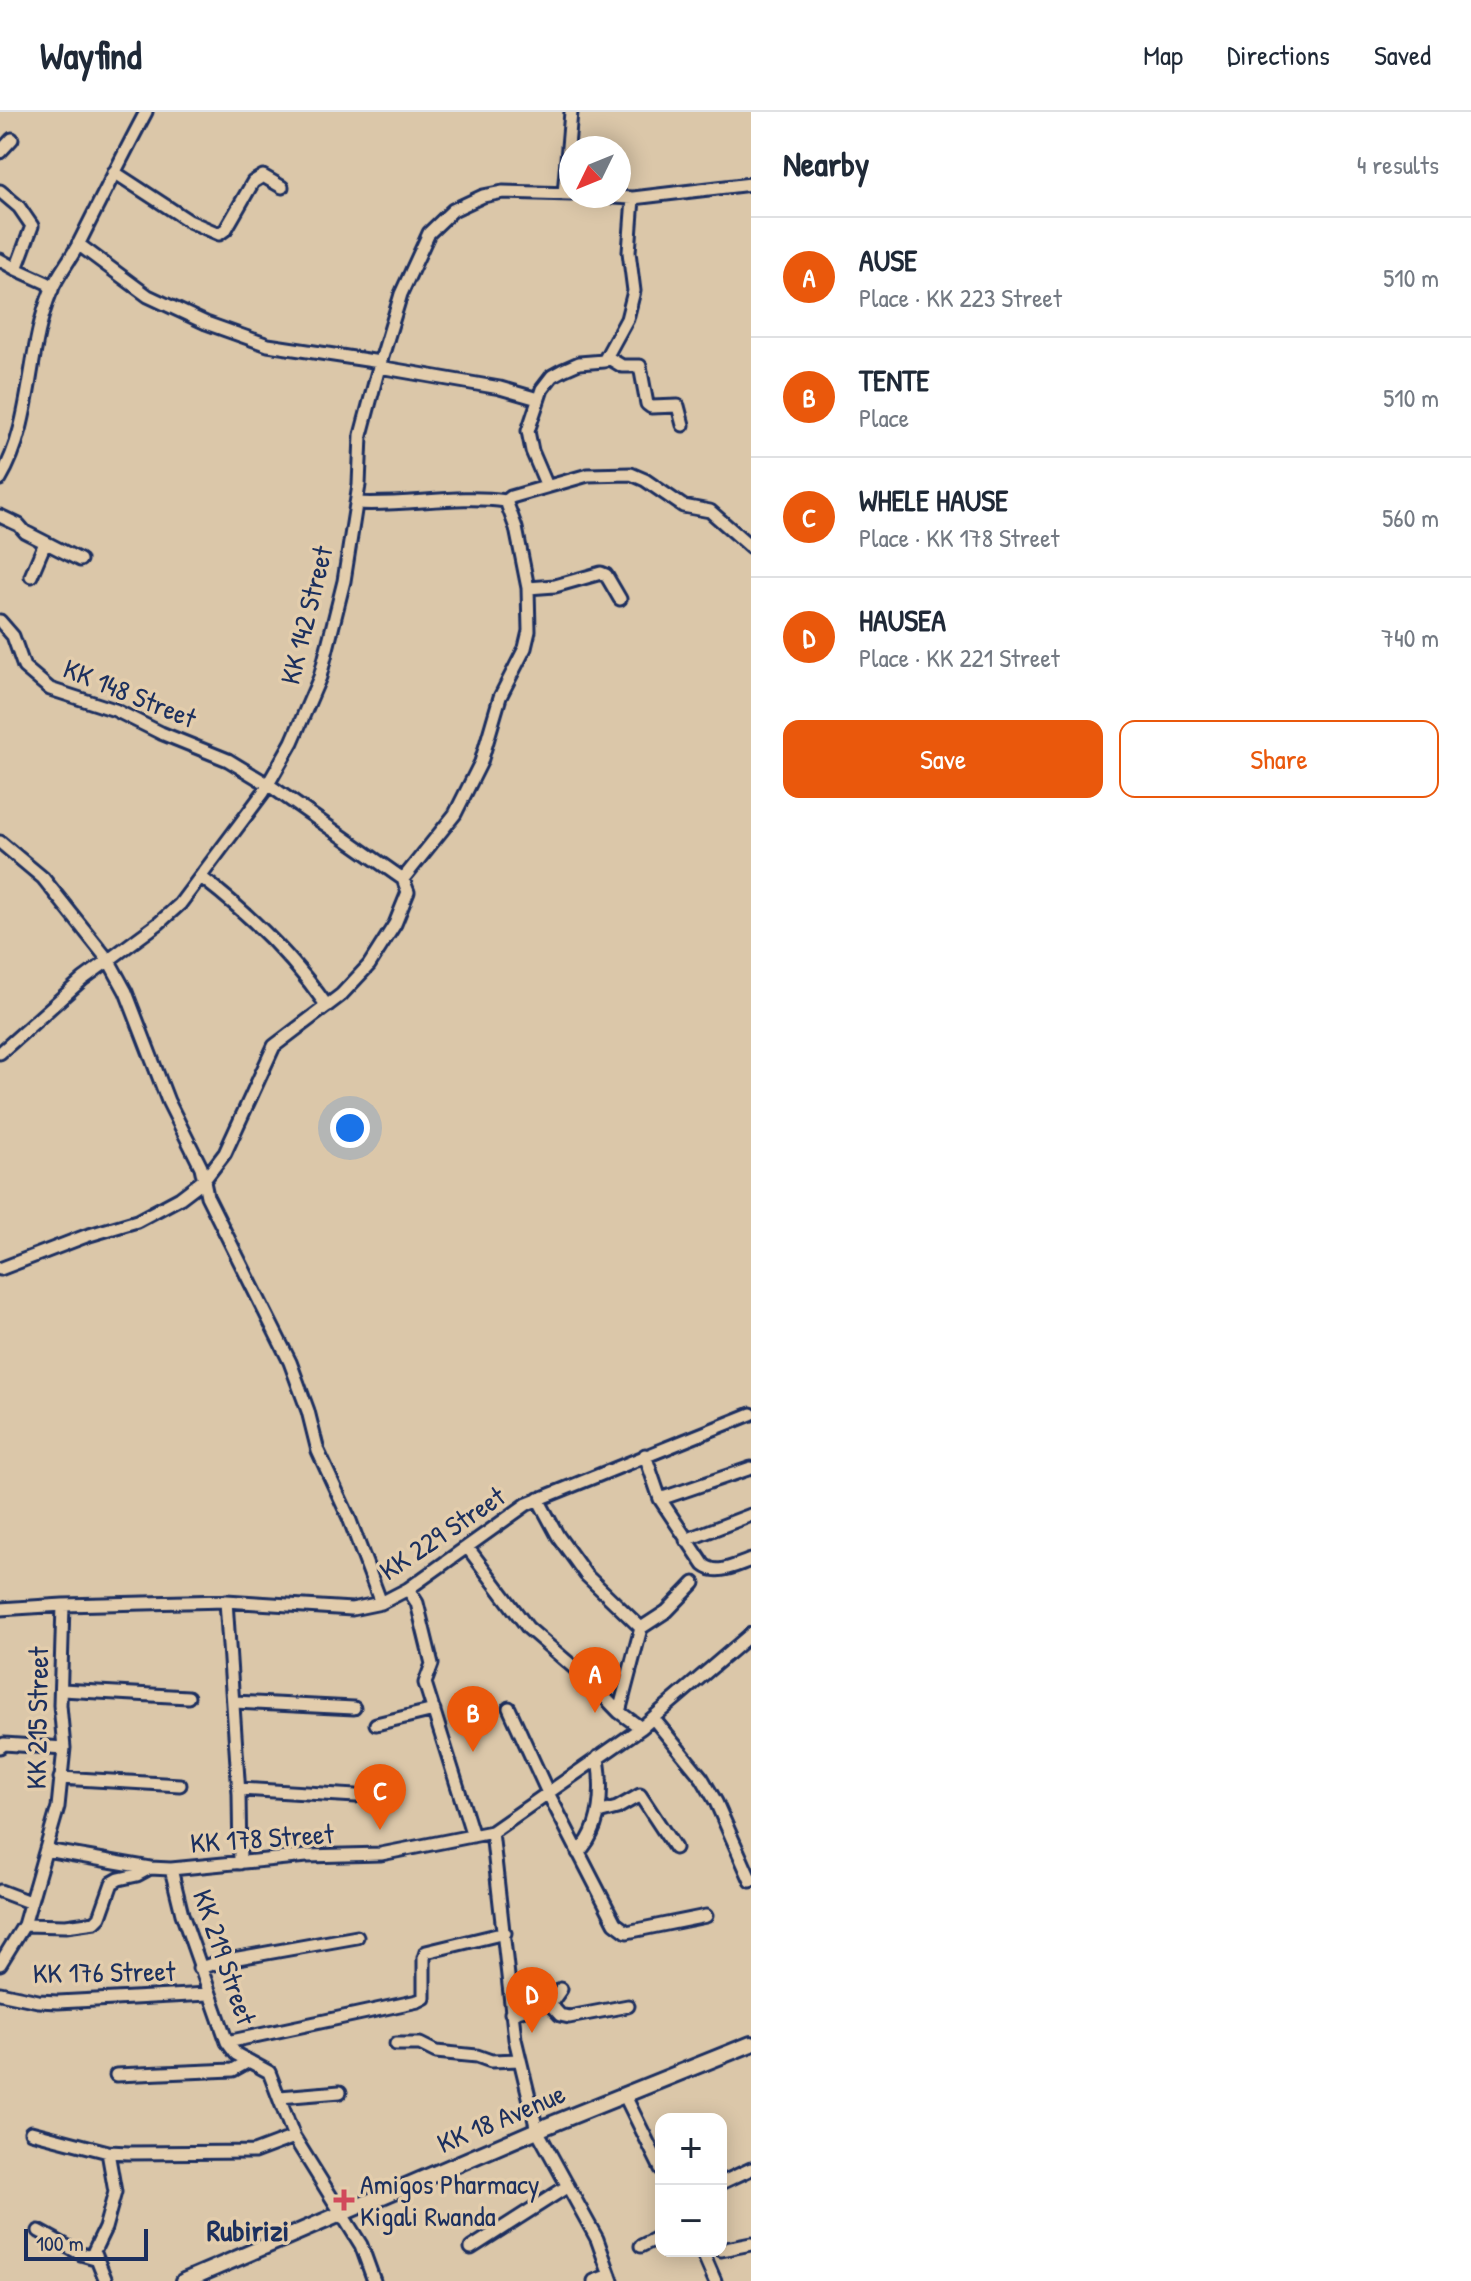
<!DOCTYPE html>
<meta charset="utf-8">
<style>
:root{--surface:#fff;--page:#f6f6f7;--text:#1f2937;--muted:#747a83;--line:#e0e1e3;--accent:#ea580c}
body{margin:0;font-family:"Patrick Hand",sans-serif;background:var(--page);color:var(--text)}
.controls{position:absolute;right:24px;bottom:24px;display:grid;overflow:hidden;border-radius:16px;box-shadow:0 4px 20px #0003}
.controls button{width:72px;height:72px;display:grid;place-items:center;padding:0;border:0;border-bottom:2px solid var(--line);background:var(--surface);color:var(--text);font:40px sans-serif}
.compass{position:absolute;left:559px;top:24px;width:72px;height:72px;border-radius:50%;background:var(--surface);box-shadow:0 4px 20px #0003;rotate:227deg}
.scale{position:absolute;left:24px;bottom:20px;width:124px;box-sizing:border-box;padding-left:8px;border:4px solid #1b2f5e;border-top:0;font-size:22px;line-height:28px;white-space:nowrap;color:#1b2f5e;-webkit-text-stroke:6px #e3cdac;paint-order:stroke}
.you{position:absolute;left:350px;top:1016px;width:28px;height:28px;margin:-20px;border:6px solid #fff;border-radius:50%;background:#1a73e8;box-shadow:0 0 0 12px #1a73e833}
.badge{display:grid;place-items:center;width:52px;height:52px;border-radius:50%;background:var(--accent);color:#fff;font-size:26px;font-weight:700}
.pin{position:absolute;translate:-50% -66px;filter:drop-shadow(0 2px 4px #0008)}
.pin::after{content:'';position:absolute;top:42px;width:28px;height:24px;background:inherit;clip-path:polygon(0 0,100% 0,50% 100%)}
.list{margin:0;padding:0;list-style:none}
h2{display:flex;justify-content:space-between;align-items:center;height:104px;margin:0;padding:0 32px;font-size:34px}
h2 small{font-size:26px;font-weight:400;color:var(--muted)}
.list li{display:grid;grid-template-columns:52px 1fr auto;gap:24px;align-items:center;box-sizing:border-box;height:120px;padding:0 32px;border-top:2px solid var(--line)}
.list b{display:block;font-size:30px;white-space:nowrap}
.list p{margin:0;font-size:26px;white-space:nowrap;color:var(--muted)}
.list em{font-size:26px;font-style:normal;color:var(--muted)}
.actions{display:flex;gap:16px;padding:24px 32px}
.actions a{flex:1;padding:18px 0;border:2px solid var(--accent);border-radius:16px;text-align:center;font-size:28px;color:var(--accent)}
.actions .main{background:var(--accent);color:#fff}
.map{position:relative;flex:none;width:751px;height:2169px;overflow:hidden}
header{display:flex;align-items:center;gap:48px;box-sizing:border-box;height:112px;padding:0 40px;background:var(--surface);border-bottom:2px solid var(--line)}
header strong{font-size:38px}
nav{display:flex;gap:44px;margin-inline-start:auto;font-size:28px}
main{display:flex}
aside{flex:1;background:var(--surface)}
.map>svg:first-child{display:block}
</style>
<header>
<strong>Wayfind</strong>
<nav><a>Map</a><a>Directions</a><a>Saved</a></nav>
</header>
<main>
<div class="map">
<svg width="751" height="2169" viewBox="0 0 751 2169">
<rect width="100%" height="100%" fill="#dbc7a9"/>
<filter id="ink" filterUnits="userSpaceOnUse"><feTurbulence type="fractalNoise" baseFrequency=".0125" numOctaves="2"/><feDisplacementMap in="SourceGraphic" scale="16" xChannelSelector="R" yChannelSelector="G"/><feConvolveMatrix kernelMatrix="1 2 1 2 8 2 1 2 1" color-interpolation-filters="sRGB"/></filter>
<g filter="url(#ink)">
<g fill="none" stroke-linecap="round" stroke-linejoin="round">
<g stroke="#1b2f5e" stroke-width="17">
<path id="minor" d="M0 40 12 27
M114 60 189 109 219 122 226 117 253 70 263 64 282 75
M0 79 19 95 32 114 16 157 47 171 52 178
M564 82 571 0
M591 84 633 86 751 72
M78 132 148 184 206 211 268 233 380 250
M0 148 16 157
M607 245 622 254H640L647 292 651 295 678 294 683 313
M379 255 500 276 538 287
M0 367C34 309 26 240 51 179 58 162 71 147 79 131 101 87 123 43 146 0
M547 374 532 339 528 319 542 277 552 264 563 258 579 251 604 249 627 207 634 179 629 140 633 86
M356 391C406 394 457 382 506 389L511 385 588 363 631 362 645 368 683 394 710 399 751 435
M0 404 19 413 25 420 80 448
M31 464 45 431
M528 476 555 474 601 461 606 463 620 487
M0 509 13 524 24 555 50 577 115 598 161 621 228 648 269 673 403 767 408 780 395 812 369 853 341 883 274 934 225 1041 205 1067 180 1086 137 1109 86 1124 0 1157
M0 730 43 766 109 849 126 880 168 989 201 1055 207 1084 290 1250 308 1299 318 1339 349 1406 381 1491
M201 765C248 801 293 845 327 894
M403 767 455 702 481 650 500 585 525 536 529 519 528 476 516 416 506 389
M0 941 83 867 159 811 180 792 263 681 292 630 320 565 344 469 359 373 361 323 379 255 401 182 429 121 453 98 483 84 503 80 571 82
M645 1343 660 1387 704 1453C717 1464 736 1453 751 1448
M538 1387 558 1424 586 1463 641 1516 619 1600
M660 1387 751 1356
M686 1428 751 1403
M468 1436 528 1516 586 1566 619 1600 641 1616
M408 1477 417 1491 432 1552 425 1571 473 1724
M226 1489 239 1682 240 1751
M0 1497 63 1493 226 1489 352 1497 381 1491 408 1477 527 1392 751 1302
M641 1516 667 1499 694 1471
M62 1578 188 1585
M234 1590 354 1596
M509 1596 548 1681 615 1811 627 1820 706 1804
M653 1606 702 1666 716 1690 751 1769
M376 1612 434 1598
M0 1635 4 1632 64 1636
M60 1666 180 1673
M239 1677 356 1684
M598 1701 617 1696 640 1683 675 1736
M492 1720 515 1927 537 2018 597 2127 612 2169
M46 1738 150 1756
M578 1741C603 1716 603 1678 598 1645
M171 1757 182 1802 227 1930 236 1942 269 1960 294 2025 361 2133 374 2169
M0 1779 29 1790
M24 1813 66 1814 95 1810 100 1805 112 1771 119 1767 137 1763 150 1756 171 1757 307 1744 381 1742 492 1720 641 1616 751 1522
M0 1852 24 1813 58 1695 64 1636 60 1593 63 1493
M199 1856 227 1848 357 1825
M0 1881 38 1889 58 1890 208 1882
M551 1891 561 1877
M511 1901 548 1890 560 1903 569 1905 628 1894
M227 1930 418 1889 424 1886V1846L426 1840 505 1821
M396 1932H420L436 1940 477 1944 491 1949 520 1948
M116 1963 233 1958 249 1949
M624 1982 661 2057
M280 1985 340 1980
M31 2020 108 2040 129 2041 254 2040 294 2025
M721 2071 751 2057
M39 2119 81 2142 95 2146
M641 2134 661 2124
M471 2136 568 2074
M721 2138 751 2132
M702 2139 715 2169
M106 2169 94 2139 105 2116 115 2080 108 2040
M594 2169 610 2163"/>
</g>
<g stroke="#1b2f5e" stroke-width="20">
<path id="major" d="M184 2169 537 2018 751 1932"/>
</g>
<use href="#minor" stroke="#e3cdac" stroke-width="11"/>
<use href="#major" stroke="#e3cdac" stroke-width="14"/>
</g>
</g>
<path fill="#d1495b" stroke="#e3cdac" stroke-width="3" d="M340 2076h8v8h8v8h-8v8h-8v-8h-8v-8h8z"/>
<g text-anchor="middle" dominant-baseline="central" stroke-width="7" stroke-linejoin="round" paint-order="stroke">
<g font-size="28" fill="#1b2f5e" stroke="#e3cdac">
<text transform="translate(306 503) rotate(-76)">KK 142 Street</text>
<text transform="translate(130 581) rotate(22)">KK 148 Street</text>
<text transform="translate(442 1421) rotate(-34)">KK 229 Street</text>
<text transform="translate(37 1606) rotate(-89)">KK 215 Street</text>
<text transform="translate(262 1726) rotate(-4)">KK 178 Street</text>
<text transform="translate(225 1845) rotate(71)">KK 219 Street</text>
<text transform="translate(104 1860) rotate(-1)">KK 176 Street</text>
<text transform="translate(501 2006) rotate(-23)">KK 18 Avenue</text>
</g>
<g font-size="28" fill="#1b2f5e" stroke="#e3cdac" text-anchor="start">
<text x="360" y="2072">Amigos Pharmacy<tspan x="360" dy="32">Kigali Rwanda</tspan></text>
</g>
<g font-size="30" font-weight="bold" fill="#1b2f5e" stroke="#e3cdac">
<text x="248" y="2118">Rubirizi</text>
</g>
</g>
</svg>
<div class="controls">
<button>+</button>
<button>−</button>
</div>
<svg class="compass" viewBox="-18 -18 36 36"><path d="M0-13l5 13h-10z" fill="#e53935"/><path d="M0 13l5-13h-10z" fill="#747a83"/></svg>
<div class="scale">100 m</div>
<div class="you"></div>
<div class="pin badge" style="left:595px;top:1601px">A</div>
<div class="pin badge" style="left:473px;top:1640px">B</div>
<div class="pin badge" style="left:380px;top:1718px">C</div>
<div class="pin badge" style="left:532px;top:1921px">D</div>
</div>
<aside>
<h2>Nearby<small>4 results</small></h2>
<ul class="list">
<li><span class="badge">A</span><div><b>AUSE</b><p>Place · KK 223 Street</p></div><em>510 m</em></li>
<li><span class="badge">B</span><div><b>TENTE</b><p>Place</p></div><em>510 m</em></li>
<li><span class="badge">C</span><div><b>WHELE HAUSE</b><p>Place · KK 178 Street</p></div><em>560 m</em></li>
<li><span class="badge">D</span><div><b>HAUSEA</b><p>Place · KK 221 Street</p></div><em>740 m</em></li>
</ul>
<div class="actions"><a class="main">Save</a><a>Share</a></div>
</aside>
</main>
